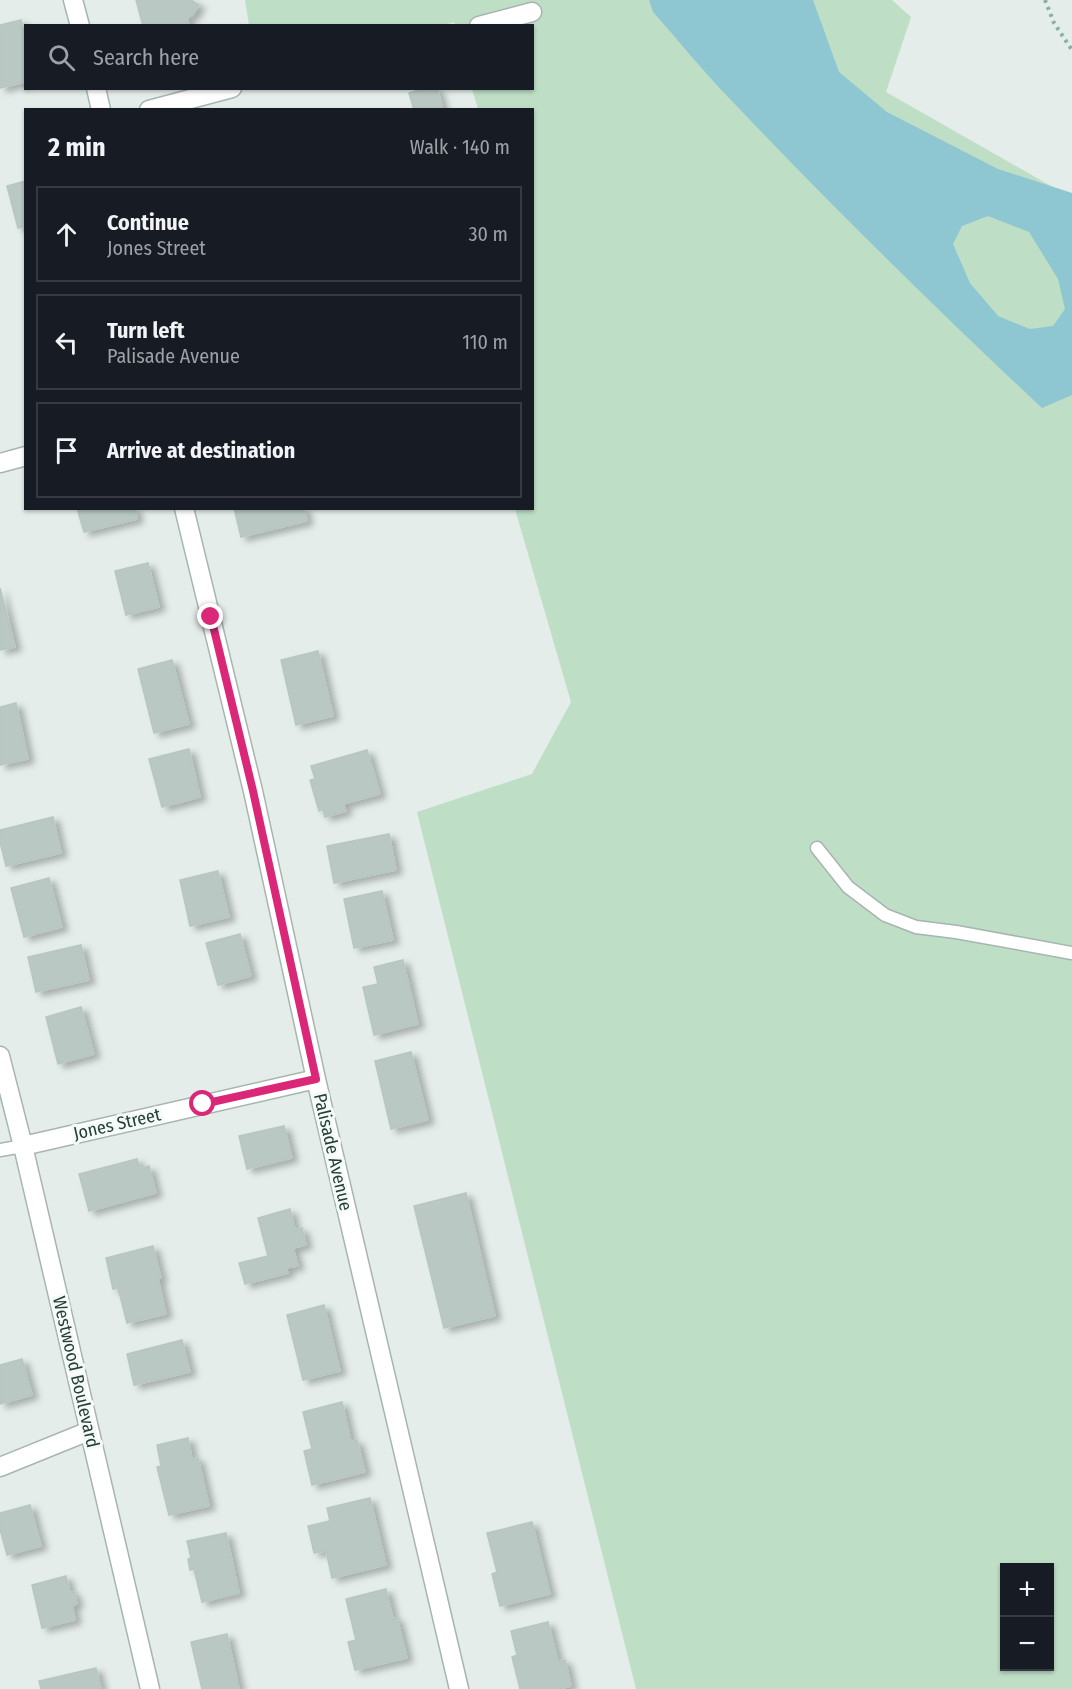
<!DOCTYPE html>
<meta charset="utf-8">
<style>
:root{--surface:#171b24;--page:#242831;--text:#f1f3f6;--muted:#9ea1a6;--line:#363941}
body{margin:0;font-family:"Fira Sans Condensed",sans-serif;background:var(--page);color:var(--text)}
.controls{position:absolute;right:18px;bottom:18px;display:grid;overflow:hidden;border-radius:0px;box-shadow:0 2px 4px #0004}
.controls button{width:54px;height:54px;display:grid;place-items:center;padding:0;border:0;border-bottom:2px solid var(--line);background:var(--surface);color:var(--text);font:30px sans-serif}
.stop{position:absolute;width:18px;height:18px;margin:-14px;border:4px solid #db2777;border-radius:50%;background:#fff}
.stop.end{background:#db2777;border-color:#fff;box-shadow:0 2px 6px #0008}
.list{margin:0;padding:0;list-style:none}
h2{display:flex;justify-content:space-between;align-items:center;height:78px;margin:0;padding:0 24px;font-size:26px}
h2 small{font-size:20px;font-weight:400;color:var(--muted)}
.list li{display:grid;grid-template-columns:39px 1fr auto;gap:18px;align-items:center;box-sizing:border-box;height:96px;margin:0 12px 12px;padding:0 12px;border:2px solid var(--line);border-radius:0px}
.list b{display:block;font-size:22px;white-space:nowrap}
.list p{margin:0;font-size:20px;white-space:nowrap;color:var(--muted)}
.list em{font-size:20px;font-style:normal;color:var(--muted)}
.icon{flex:none;width:33px;height:33px;fill:none;stroke:currentColor;stroke-width:2;stroke-linecap:round;stroke-linejoin:round}
.map{position:relative;flex:none;width:1072px;height:1689px;overflow:hidden}
.search{position:absolute;background:var(--surface);box-shadow:0 2px 4px #0004;left:24px;top:24px;width:510px;height:66px;display:flex;align-items:center;gap:15px;box-sizing:border-box;padding:0 21px;border-radius:0px;color:var(--muted);font-size:22px}
.panel{position:absolute;background:var(--surface);box-shadow:0 2px 4px #0004;left:24px;top:108px;width:510px;height:402px;border-radius:0px}
.map>svg:first-child{display:block}
</style>
<div class="map">
<svg width="1072" height="1689" viewBox="0 0 1072 1689">
<defs>
<filter id="shadow"><feDropShadow dx="6" dy="4" stdDeviation="3" flood-color="#0004"/></filter>
</defs>
<rect width="100%" height="100%" fill="#e4ede9"/>
<path fill="#bedec6" fill-rule="evenodd" d="M245 0H892L911 17 886 92 1072 198V1689H636L417 812 532 774 571 702 515 509 532 508V110L478 109 472 89 532 88V26H456L454 22 440 26 249 25ZM1004 1568H1050V1666H1004Z"/>
<path fill="#8ec7d1" fill-rule="evenodd" d="M649 0H813L839 72 887 112 998 169 1072 193V395L1042 408C935 308 830 204 728 97 702 70 678 40 653 12ZM988 216 1029 232 1058 279 1065 309 1053 326 1030 329 998 316 970 283 953 244 962 226Z"/>
<path fill="#b9c8c2" stroke="#b7c7c0" stroke-width="1.5" filter="url(#shadow)" d="M136 0H191L199 5 192 16 187 17 189 26H143Z
M21 20 26 39V82L0 88V25Z
M425 88H437L443 110H414L409 93Z
M26 181V226L18 228 7 186Z
M77 508H135L137 519 84 532Z
M234 508H304L307 521 241 537Z
M148 563 159 607 126 615 115 571Z
M0 588 15 647 0 650Z
M318 651 333 716 296 725 281 660Z
M172 660 189 724 154 733 138 669Z
M16 703 28 759 0 765V707Z
M189 749 200 797 162 807 149 759Z
M367 750 380 794 343 804 346 811 325 817 323 809 319 811 310 780 315 779 311 766Z
M53 817 61 853 6 866 0 842V830Z
M389 834 396 870 334 883 327 846Z
M218 871 229 917 190 926 180 880Z
M49 878 62 927 24 937 11 888Z
M382 891 393 940 354 948 344 899Z
M240 934 251 976 218 985 206 943Z
M81 945 89 980 36 992 28 957Z
M403 960 418 1024 374 1035 363 987 378 984 374 967Z
M81 1007 94 1054 58 1064 46 1017Z
M411 1052 428 1120 391 1129 375 1061Z
M284 1126 292 1158 247 1169 239 1136Z
M137 1159 140 1169 149 1166 156 1193 89 1211 79 1174Z
M466 1193 495 1316 444 1328 414 1206Z
M290 1209 295 1230 302 1228 306 1245 293 1248 298 1266 286 1268 288 1273 245 1284 239 1263 268 1256 258 1218Z
M153 1246 161 1278 158 1279 166 1314 127 1323 118 1288 113 1289 106 1258Z
M324 1305 340 1371 303 1380 287 1315Z
M182 1340 190 1372 134 1385 127 1354Z
M22 1359 32 1395 0 1404V1365Z
M342 1402 351 1442 357 1440 365 1472 312 1485 304 1451 312 1449 303 1412Z
M188 1438 192 1459 198 1458 209 1506 169 1515 157 1467 161 1466 157 1445Z
M370 1498 386 1565 332 1578 326 1551 314 1553 308 1526 330 1521 327 1508Z
M30 1505 41 1546 7 1555 0 1529V1513Z
M532 1522 550 1594 500 1606 492 1574 497 1572 487 1533Z
M226 1533 239 1593 202 1602 194 1569 190 1570 188 1559 191 1558 187 1541Z
M66 1576 70 1593 74 1592 77 1604 72 1605 75 1620 42 1628 32 1585Z
M386 1589 393 1619 397 1618 407 1658 355 1670 348 1642 356 1640 346 1599Z
M548 1622 558 1661 565 1660 571 1686 560 1689H520L512 1657 517 1655 511 1631Z
M227 1634 239 1689H202L191 1642Z
M96 1668 101 1689H41L39 1681Z"/>
<g fill="none" stroke-linecap="round" stroke-linejoin="round">
<g stroke="#a7b5b0" stroke-width="15">
<path id="lane" d="M817 848 848 887 885 915 916 927 956 932 1072 953
M0 1150 23 1146"/>
</g>
<g stroke="#a7b5b0" stroke-width="21">
<path id="street" d="M73 0 80 26
M479 26 532 12
M96 88 101 110
M149 110 232 88
M0 463 26 456
M184 508 253 791 316 1079 459 1689
M0 1056 23 1146 150 1689
M23 1146 316 1079
M0 1467 89 1431"/>
</g>
<path stroke="#85b0a2" stroke-width="4" stroke-dasharray="3 4.5" stroke-linecap="butt" d="M1045 0 1054 23 1072 50"/>
<use href="#lane" stroke="#fff" stroke-width="12"/>
<use href="#street" stroke="#fff" stroke-width="18"/>
</g>
<g fill="none" stroke-linecap="round" stroke-linejoin="round">
<path stroke="#db2777" stroke-width="8" d="M203 1104 316 1079 253 791 211 617"/>
</g>
<g text-anchor="middle" dominant-baseline="central" stroke-width="6" stroke-linejoin="round" paint-order="stroke">
<g font-size="18" fill="#243f37" stroke="#f5faf7">
<text transform="translate(117 1124) rotate(-13)">Jones Street</text>
<text transform="translate(333 1152) rotate(77)">Palisade Avenue</text>
<text transform="translate(76 1372) rotate(77)">Westwood Boulevard</text>
</g>
</g>
</svg>
<div class="controls">
<button>+</button>
<button>−</button>
</div>
<div class="stop" style="left:203px;top:1104px"></div>
<div class="stop end" style="left:211px;top:617px"></div>
<div class="search"><svg class="icon" aria-label="search" viewBox="0 0 24 24"><circle cx="10" cy="10" r="6"/><path d="M15 15l6 6"/></svg>Search here</div>
<section class="panel">
<h2>2 min<small>Walk · 140 m</small></h2>
<ul class="list">
<li><svg class="icon" aria-label="ahead" viewBox="0 0 24 24"><path d="M12 20V5M6 11l6-6 6 6"/></svg><div><b>Continue</b><p>Jones Street</p></div><em>30 m</em></li>
<li><svg class="icon" aria-label="left" viewBox="0 0 24 24"><path d="M17 20v-9H6M10 6l-5 5 5 5"/></svg><div><b>Turn left</b><p>Palisade Avenue</p></div><em>110 m</em></li>
<li><svg class="icon" aria-label="arrive" viewBox="0 0 24 24"><path d="M6 21V4h12l-3 4 3 4H6"/></svg><div><b>Arrive at destination</b></div></li>
</ul>
</section>
</div>
